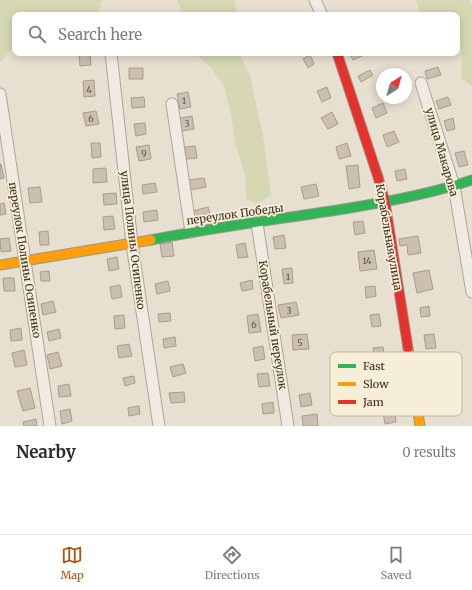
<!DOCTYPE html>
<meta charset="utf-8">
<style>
:root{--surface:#fff;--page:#f2f2f3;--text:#2b2b33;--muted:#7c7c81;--line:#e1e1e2;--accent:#b45309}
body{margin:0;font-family:Merriweather,serif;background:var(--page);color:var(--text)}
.compass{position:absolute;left:376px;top:68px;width:36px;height:36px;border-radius:50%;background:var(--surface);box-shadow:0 2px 10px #0003;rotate:37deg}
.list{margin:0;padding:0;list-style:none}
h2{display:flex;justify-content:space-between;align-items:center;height:52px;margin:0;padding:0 16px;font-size:17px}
h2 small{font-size:13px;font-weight:400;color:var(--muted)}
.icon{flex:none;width:22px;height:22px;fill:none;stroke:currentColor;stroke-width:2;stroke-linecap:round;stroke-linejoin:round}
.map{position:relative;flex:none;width:472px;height:426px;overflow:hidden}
.search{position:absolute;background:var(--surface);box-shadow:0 2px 10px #0003;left:12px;right:12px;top:12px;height:44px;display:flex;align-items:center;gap:10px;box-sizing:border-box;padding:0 14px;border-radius:8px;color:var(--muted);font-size:15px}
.sheet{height:108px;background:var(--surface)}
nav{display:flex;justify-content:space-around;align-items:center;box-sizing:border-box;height:56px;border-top:1px solid var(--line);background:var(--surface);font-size:11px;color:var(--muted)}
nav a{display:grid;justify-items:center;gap:2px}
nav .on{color:var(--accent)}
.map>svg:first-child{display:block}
</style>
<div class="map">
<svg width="472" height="426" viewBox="0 0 472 426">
<rect width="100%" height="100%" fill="#e7e0d1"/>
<path fill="#d6d7b3" d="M0 0H102L98 15H15V44L2 61H0Z
M177 0H234L237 10 235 15H183Z
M416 0H469L472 5V86L461 78 462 62 461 44 457 40V15H426L419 10Z
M195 53H239L250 75 263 136 271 195 257 204 246 199V177L237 149 231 116 225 87 211 68Z"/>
<path fill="#cbbfb2" stroke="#a89c90" d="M79 53H90L91 65 80 66Z
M355 53H363L364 55 353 60 350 55Z
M310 55 314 64 308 68 303 59Z
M438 67 441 75 427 79 425 71Z
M129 68H143V79H129Z
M370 70 373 75 361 82 358 76Z
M94 80 95 96 84 97 83 81Z
M327 87 331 98 322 102 317 91Z
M188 92 191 107 180 109 177 94Z
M144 97 145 107 132 108 131 98Z
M448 97 451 105 439 109 436 101Z
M383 103 387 113 376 118 372 108Z
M96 111 99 124 86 126 83 113Z
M332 112 338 124 328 129 321 118Z
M192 116 194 129 182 131 180 118Z
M453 118 455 129 447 131 444 121Z
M145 123 146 134 136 136 134 124Z
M394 131 399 142 387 147 383 135Z
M91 143H100L101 157 92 158Z
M347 143 351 156 339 159 336 147Z
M149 145 151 159 139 161 136 147Z
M195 146 197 158 186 159 185 147Z
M464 151 468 165 459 167 455 153Z
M0 164H1L4 178 0 179Z
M358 165 360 187 349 189 346 166Z
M106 168 107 182 93 183V169Z
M405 169 407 179 397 181 395 171Z
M204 178 206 187 190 190 188 180Z
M155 183 157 192 143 194 142 185Z
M316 184 319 196 304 199 301 187Z
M40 187 42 202 30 203 28 188Z
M116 193 117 204 104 205 103 194Z
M4 203 6 214 0 215V204Z
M208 207 211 217 196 221 193 211Z
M157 210 158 220 144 222 143 212Z
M113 216 115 229 104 230 103 217Z
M363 221 365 233 355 235 353 222Z
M48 231 49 245H40L39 232Z
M284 235 286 248 275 249 273 237Z
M418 236 421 253 408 255 407 245 400 246 399 239Z
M9 238 11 251 1 252 0 239Z
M172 242 174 256 162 257 160 244Z
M245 243 248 257 238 258 236 245Z
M374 250 377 269 360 271 358 252Z
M117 257 119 269 109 271 107 259Z
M292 268 293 283 284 284 282 269Z
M429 270 433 289 417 293 413 273Z
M49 271 50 281H41L40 272Z
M3 278H14L15 291H4Z
M252 280 253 289 242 291 240 283Z
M168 281 170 291 157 294 155 284Z
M120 285 122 297 112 299 110 287Z
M375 286 376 296 366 298 365 287Z
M53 301 56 312 43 315 41 304Z
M296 302 299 315 281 318 278 305Z
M429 306 430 316 421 317 420 308Z
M170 313 171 321 159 322 158 314Z
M258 314 261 332 249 333 247 316Z
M379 314 381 326 372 327 370 315Z
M124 315 125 328 115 329 114 316Z
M21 328 22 340 11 341 10 330Z
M59 329 61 338 49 341 47 332Z
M307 334 309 349 293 350 292 335Z
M434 334 436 348 426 349 424 335Z
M175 337 176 346 164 348 163 339Z
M129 344 132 356 119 358 117 346Z
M263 346 265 359 255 361 253 348Z
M383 347 385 360 375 361 373 348Z
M24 350 27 365 15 367 12 353Z
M58 352 62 366 50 369 47 355Z
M183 364 186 373 173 377 170 367Z
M268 373 270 386 259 387 257 374Z
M134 376 135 383 125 386 123 378Z
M69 384 71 396 59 397 58 386Z
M30 388 35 408 23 411 17 391Z
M184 392 185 402 171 403 169 393Z
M310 393 312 405 301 407 299 395Z
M273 402 274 413 263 414 262 404Z
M394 405 396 422 385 424 382 407Z
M139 406 140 414 129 416 128 408Z
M70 409 72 421 62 424 60 411Z
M317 414 318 426H303L302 416Z
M36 419 37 426H24L23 422Z"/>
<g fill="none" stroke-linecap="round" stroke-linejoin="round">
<g stroke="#ada599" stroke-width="13">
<path id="street" d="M315 0 322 15
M111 53 132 244 159 426
M421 83 454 186 472 292
M0 94 25 261 50 426
M172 104 191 232
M257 223 288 426"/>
</g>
<g stroke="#9c958a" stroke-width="11">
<path id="fast" d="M151 240C215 227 280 219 344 209 387 202 431 194 472 180"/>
</g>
<g stroke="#9c958a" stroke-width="11">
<path id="slow" d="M0 265 151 240
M408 348 420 426"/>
</g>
<g stroke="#9c958a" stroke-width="11">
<path id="jam" d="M337 53 378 177 385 202 408 348"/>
</g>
<use href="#street" stroke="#efebe3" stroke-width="11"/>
<use href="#fast" stroke="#30b455" stroke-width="9"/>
<use href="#slow" stroke="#ff9f0a" stroke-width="9"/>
<use href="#jam" stroke="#e5322d" stroke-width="9"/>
</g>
<g text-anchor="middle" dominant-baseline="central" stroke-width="3.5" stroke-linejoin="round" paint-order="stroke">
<g font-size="9" fill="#605244">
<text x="89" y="89">4</text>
<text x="184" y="100">1</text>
<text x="91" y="118">6</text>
<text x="187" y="123">3</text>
<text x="144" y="153">9</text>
<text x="367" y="260">14</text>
<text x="288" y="276">1</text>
<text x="289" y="310">3</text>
<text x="254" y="324">6</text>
<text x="300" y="342">5</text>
</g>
<g font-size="11" fill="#3d2e20" stroke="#f7eed8">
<text transform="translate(442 152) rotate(74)">улица Макарова</text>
<text transform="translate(235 214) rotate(-8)">переулок Победы</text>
<text transform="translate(389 237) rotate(80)">Корабельная улица</text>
<text transform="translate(133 240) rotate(83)">улица Полины Осипенко</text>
<text transform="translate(25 260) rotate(81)">переулок Полины Осипенко</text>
<text transform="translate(273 325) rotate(81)">Корабельный переулок</text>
</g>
</g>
<rect x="330" y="352" width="132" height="64" rx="6" fill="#f7eed8" stroke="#bfb4a1" stroke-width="1"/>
<rect x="338" y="364" width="18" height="4" fill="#30b455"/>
<rect x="338" y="382" width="18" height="4" fill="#ff9f0a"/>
<rect x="338" y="400" width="18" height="4" fill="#e5322d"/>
<g font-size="11" fill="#3d2e20">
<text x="363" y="370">Fast</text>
<text x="363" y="388">Slow</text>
<text x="363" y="406">Jam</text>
</g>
</svg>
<svg class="compass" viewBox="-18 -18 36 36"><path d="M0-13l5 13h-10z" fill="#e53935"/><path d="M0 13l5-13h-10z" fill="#7c7c81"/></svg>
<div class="search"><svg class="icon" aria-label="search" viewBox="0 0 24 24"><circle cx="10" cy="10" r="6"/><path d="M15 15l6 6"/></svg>Search here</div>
</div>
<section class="sheet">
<h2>Nearby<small>0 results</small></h2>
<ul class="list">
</ul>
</section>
<nav>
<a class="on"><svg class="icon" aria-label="map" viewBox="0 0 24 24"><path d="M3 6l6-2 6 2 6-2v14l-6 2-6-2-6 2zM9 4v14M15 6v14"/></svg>Map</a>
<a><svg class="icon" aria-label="directions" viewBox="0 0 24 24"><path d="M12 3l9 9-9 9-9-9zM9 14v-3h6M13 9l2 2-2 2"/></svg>Directions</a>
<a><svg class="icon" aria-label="saved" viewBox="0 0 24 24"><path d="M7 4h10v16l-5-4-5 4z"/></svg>Saved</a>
</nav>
